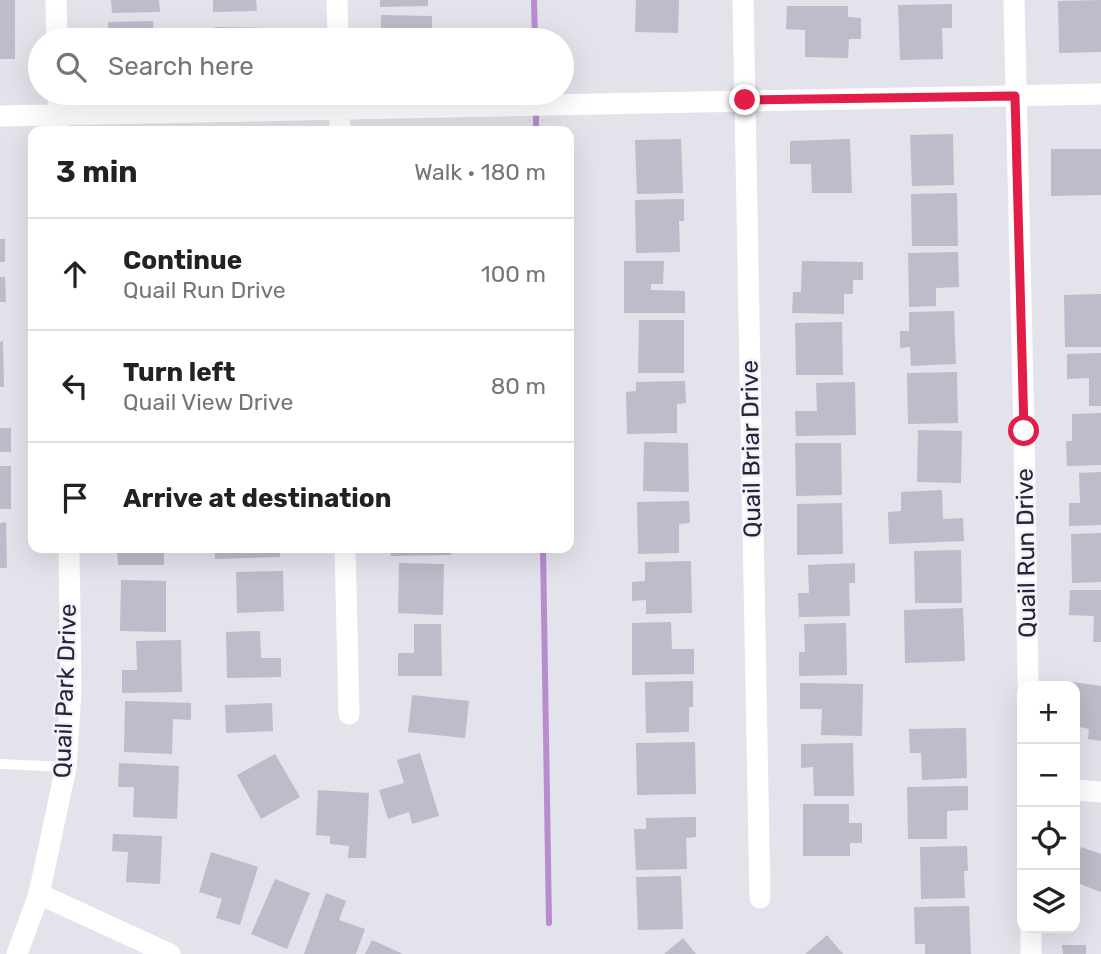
<!DOCTYPE html>
<meta charset="utf-8">
<style>
:root{--surface:#fff;--page:#f6f6f6;--text:#222;--muted:#767676;--line:#e0e0e0}
body{margin:0;font-family:Rubik,sans-serif;background:var(--page);color:var(--text)}
.controls{position:absolute;right:21px;bottom:21px;display:grid;overflow:hidden;border-radius:14px;box-shadow:0 7px 28px #0002}
.controls button{width:63px;height:63px;display:grid;place-items:center;padding:0;border:0;border-bottom:2px solid var(--line);background:var(--surface);color:var(--text);font:35px sans-serif}
.stop{position:absolute;width:21px;height:21px;margin:-16px;border:5px solid #e11d48;border-radius:50%;background:#fff}
.stop.end{background:#e11d48;border-color:#fff;box-shadow:0 2px 7px #0008}
.list{margin:0;padding:0;list-style:none}
h2{display:flex;justify-content:space-between;align-items:center;height:91px;margin:0;padding:0 28px;font-size:30px}
h2 small{font-size:23px;font-weight:400;color:var(--muted)}
.list li{display:grid;grid-template-columns:46px 1fr auto;gap:21px;align-items:center;box-sizing:border-box;height:112px;padding:0 28px;border-top:2px solid var(--line)}
.list b{display:block;font-size:26px;white-space:nowrap}
.list p{margin:0;font-size:23px;white-space:nowrap;color:var(--muted)}
.list em{font-size:23px;font-style:normal;color:var(--muted)}
.icon{flex:none;width:38px;height:38px;fill:none;stroke:currentColor;stroke-width:2;stroke-linecap:round;stroke-linejoin:round}
.map{position:relative;flex:none;width:1101px;height:954px;overflow:hidden}
.search{position:absolute;background:var(--surface);box-shadow:0 7px 28px #0002;left:28px;top:28px;width:546px;height:77px;display:flex;align-items:center;gap:18px;box-sizing:border-box;padding:0 24px;border-radius:38px;color:var(--muted);font-size:26px}
.panel{position:absolute;background:var(--surface);box-shadow:0 7px 28px #0002;left:28px;top:126px;width:546px;height:427px;border-radius:14px}
.map>svg:first-child{display:block}
</style>
<div class="map">
<svg width="1101" height="954" viewBox="0 0 1101 954">
<rect width="100%" height="100%" fill="#e3e3ec"/>
<g fill="none" stroke-linecap="round" stroke-linejoin="round">
<path stroke="#b98cd0" stroke-width="6" d="M534 0 535 40
M536 93V131
M543 548 549 923"/>
</g>
<path fill="#bcbcca" d="M0 0H15V59H0Z
M111 0H159L160 12 112 13Z
M213 0H256L257 11 213 12Z
M380 0H428V6L380 7Z
M636 0H679L678 33 635 32Z
M1101 0V52L1059 53 1058 1Z
M952 4V28H942L943 59 900 60 898 5Z
M787 6H848V17L861 18V39H849L848 58 805 57V30L786 29Z
M381 15 432 16V40H399L400 38 381 37Z
M153 21 154 40H108V22Z
M215 27 273 28V40H215Z
M953 134 954 185 912 186 910 135Z
M681 139 683 193 637 194 635 140Z
M850 139 852 193H812L811 164H790V141Z
M1051 149H1101V195L1051 196Z
M957 193 958 246H912L911 194Z
M684 199V221H679L680 252 636 253 635 200Z
M0 239H5V262H0Z
M958 252 959 287 936 288V306L909 307 908 253Z
M624 261H664L663 284H651V290L685 291V313H624Z
M802 261 863 262V280H853V294H844V314L792 313 793 292H801Z
M0 277H5L6 302H0Z
M1101 294V347H1065L1064 295Z
M954 311 956 364 911 366 910 347 900 348V331H909V312Z
M639 320H684V373H638Z
M842 322 843 375H796L795 323Z
M3 341 4 387H0V342Z
M1101 353V406H1089V378L1067 379V354Z
M957 372 958 423 908 424 907 373Z
M685 381 686 403 677 404V433L627 434 626 392 636 391V382Z
M855 382 856 435 796 436 795 411H817L816 383Z
M1101 413V465L1067 466 1066 441H1072V414Z
M0 428H11V452H0Z
M918 430 962 431 961 483 917 482Z
M644 442 688 443 689 492 643 491Z
M795 443H841L842 495 796 496Z
M0 466H11V509H0Z
M1101 472V525L1069 526V503H1080L1079 473Z
M942 490 943 519 963 518 964 541 889 544 888 512 901 511V492Z
M689 501 690 523 679 524V553L638 554 637 502Z
M842 503 843 554 797 555V504Z
M6 522 7 568H0V523Z
M1101 533V582L1072 583 1071 534Z
M117 548H164V565H118Z
M215 548H280V557L215 559Z
M391 548H451V555L391 556Z
M961 550 962 603H915L914 551Z
M691 561 692 613 646 614V600L632 601V582L645 581V562Z
M399 563 444 564 443 615 398 613Z
M855 563V583H849L850 616 799 617 798 593H809L808 565Z
M283 571 284 611 237 613 236 572Z
M121 580 166 581V632L120 631Z
M1070 590H1101V642H1093L1094 616 1069 615Z
M963 608 965 661 905 663 904 610Z
M671 622 672 649H694V674L632 675V623Z
M846 623 847 675 799 676V652H805L804 624Z
M414 624H441L442 676H398V653H414Z
M260 631 261 658H281V677L227 678 226 632Z
M181 640 182 692 122 693V670H137L136 641Z
M693 681V707H689V732L646 733 645 682Z
M1066 681 1101 686V741L1088 739 1089 729 1075 726V686H1065Z
M800 683 863 684 862 736 821 735 822 709H800Z
M412 695 469 701 465 738 408 732Z
M125 701 191 703V720L173 719 172 754 124 752Z
M272 703 273 731 226 733 225 705Z
M966 728 967 778 922 780 921 753H910L909 729Z
M695 742 696 794 637 795 636 743Z
M853 743 854 796H814L813 767 801 768V744Z
M420 753 439 816 412 824 409 812 388 819 379 790 404 783 397 760Z
M275 754 300 797 261 819 237 775Z
M119 763 179 766 177 819 133 817 134 787H118Z
M968 786V810L947 811V839H908L907 787Z
M318 790 369 793 366 858H348L349 846 330 844V836L316 835Z
M803 804H849V823H862V843H850V856H803Z
M696 817V837L686 838 687 869 636 870 634 829H646V818Z
M113 834 162 836 160 884 126 882 128 852 112 851Z
M967 846 968 871H964L965 898 921 899 920 847Z
M1081 847 1101 854V892L1075 882V865Z
M211 852 258 867 240 925 216 918 222 899 199 892Z
M681 876 683 929 638 930 636 877Z
M275 879 310 893 287 949 251 934Z
M326 893 346 901 339 920 365 929 356 954H304Z
M969 906 971 954H925V944H915L914 907Z
M827 935 843 954H805Z
M683 938 696 954H664Z
M372 940 403 954H365Z
M1062 945H1086V954H1063Z"/>
<g fill="none" stroke-linecap="round" stroke-linejoin="round">
<path stroke="#fff" stroke-width="10" d="M0 764 66 767"/>
<path stroke="#fff" stroke-width="21" d="M56 0 57 40
M337 0 338 40
M743 0 760 898
M1014 0 1024 431 1028 686
M58 93 59 131
M339 93 340 131
M0 116 1101 94
M345 548 349 714
M1075 790 1101 792
M39 894 170 954
M1031 928V954
M17 954 39 894 66 767 71 691 69 548"/>
</g>
<g fill="none" stroke-linecap="round" stroke-linejoin="round">
<path stroke="#e11d48" stroke-width="9" d="M745 100 1015 96 1024 431"/>
</g>
<g text-anchor="middle" dominant-baseline="central" stroke-width="5" stroke-linejoin="round" paint-order="stroke">
<g font-size="24" fill="#29233d" stroke="#f3f3f9">
<text transform="translate(751 449) rotate(-91)">Quail Briar Drive</text>
<text transform="translate(1026 553) rotate(-91)">Quail Run Drive</text>
<text transform="translate(65 691) rotate(-88)">Quail Park Drive</text>
</g>
</g>
</svg>
<div class="controls">
<button>+</button>
<button>−</button>
<button><svg class="icon" aria-label="locate" viewBox="0 0 24 24"><circle cx="12" cy="12" r="6"/><path d="M12 2v4M12 18v4M2 12h4M18 12h4"/></svg></button>
<button><svg class="icon" aria-label="layers" viewBox="0 0 24 24"><path d="M12 4l9 5-9 5-9-5zM3 14l9 5 9-5"/></svg></button>
</div>
<div class="stop" style="left:1024px;top:431px"></div>
<div class="stop end" style="left:745px;top:100px"></div>
<div class="search"><svg class="icon" aria-label="search" viewBox="0 0 24 24"><circle cx="10" cy="10" r="6"/><path d="M15 15l6 6"/></svg>Search here</div>
<section class="panel">
<h2>3 min<small>Walk · 180 m</small></h2>
<ul class="list">
<li><svg class="icon" aria-label="ahead" viewBox="0 0 24 24"><path d="M12 20V5M6 11l6-6 6 6"/></svg><div><b>Continue</b><p>Quail Run Drive</p></div><em>100 m</em></li>
<li><svg class="icon" aria-label="left" viewBox="0 0 24 24"><path d="M17 20v-9H6M10 6l-5 5 5 5"/></svg><div><b>Turn left</b><p>Quail View Drive</p></div><em>80 m</em></li>
<li><svg class="icon" aria-label="arrive" viewBox="0 0 24 24"><path d="M6 21V4h12l-3 4 3 4H6"/></svg><div><b>Arrive at destination</b></div></li>
</ul>
</section>
</div>
